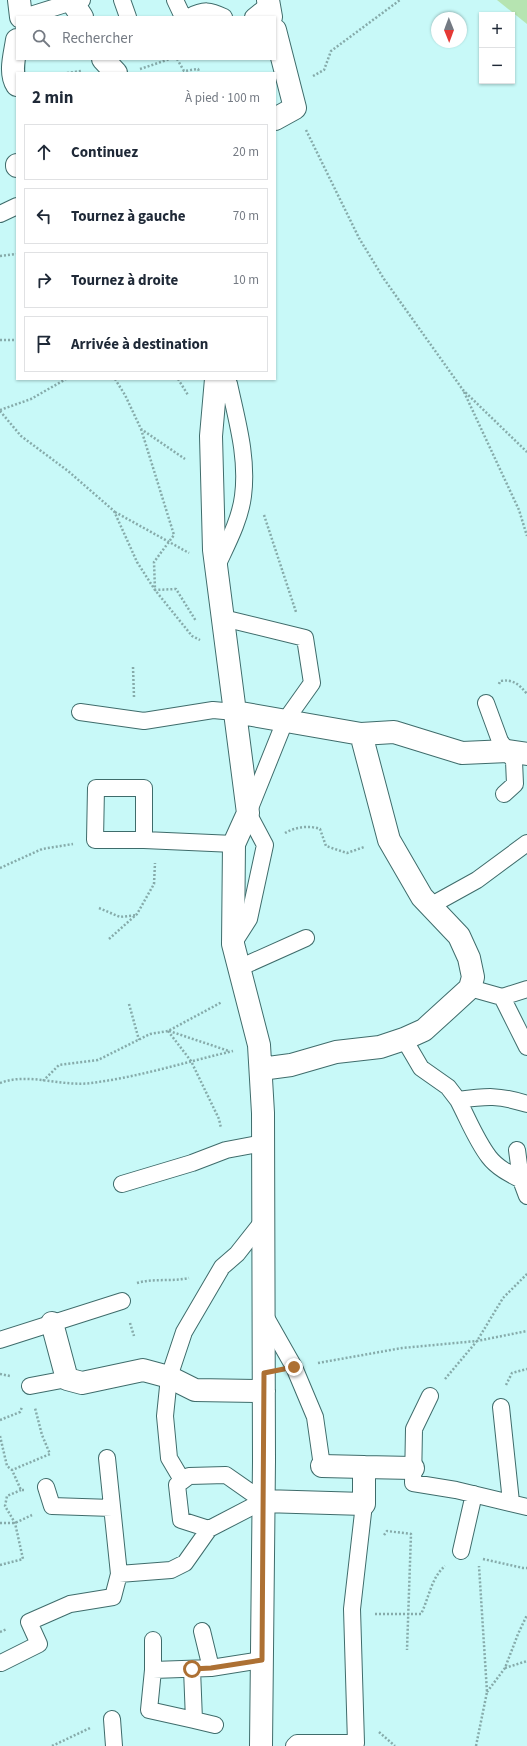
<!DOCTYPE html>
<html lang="fr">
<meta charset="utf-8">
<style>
:root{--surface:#fff;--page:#f2f2f3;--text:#1f2937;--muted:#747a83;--line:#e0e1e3}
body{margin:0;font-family:"Source Sans 3",sans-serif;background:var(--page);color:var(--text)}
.controls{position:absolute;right:12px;top:12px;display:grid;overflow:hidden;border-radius:0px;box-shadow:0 1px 3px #0004}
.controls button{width:36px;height:36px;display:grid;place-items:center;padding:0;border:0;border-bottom:1px solid var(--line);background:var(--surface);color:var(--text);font:20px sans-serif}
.compass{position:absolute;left:431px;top:12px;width:36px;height:36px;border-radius:50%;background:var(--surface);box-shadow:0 1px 3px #0004;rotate:179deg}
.stop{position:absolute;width:12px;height:12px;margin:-9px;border:3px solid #ad7033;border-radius:50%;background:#fff}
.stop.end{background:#ad7033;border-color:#fff;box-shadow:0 1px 4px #0008}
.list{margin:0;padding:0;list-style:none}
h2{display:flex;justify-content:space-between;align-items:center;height:52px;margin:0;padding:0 16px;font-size:17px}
h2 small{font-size:13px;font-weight:400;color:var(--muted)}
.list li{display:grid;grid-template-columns:26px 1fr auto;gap:12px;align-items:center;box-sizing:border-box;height:56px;margin:0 8px 8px;padding:0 8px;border:1px solid var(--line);border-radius:0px}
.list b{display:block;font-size:15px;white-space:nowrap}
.list em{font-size:13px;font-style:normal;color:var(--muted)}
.icon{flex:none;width:22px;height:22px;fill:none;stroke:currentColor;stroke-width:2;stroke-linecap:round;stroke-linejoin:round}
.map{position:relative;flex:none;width:527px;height:1746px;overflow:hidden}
.search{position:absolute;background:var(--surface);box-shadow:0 1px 3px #0004;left:16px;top:16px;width:260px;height:44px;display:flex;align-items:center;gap:10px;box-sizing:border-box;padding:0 14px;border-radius:0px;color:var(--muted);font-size:15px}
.panel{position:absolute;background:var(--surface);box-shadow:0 1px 3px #0004;left:16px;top:72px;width:260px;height:308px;border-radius:0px}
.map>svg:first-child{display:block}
</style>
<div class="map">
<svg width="527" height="1746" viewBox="0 0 527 1746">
<rect width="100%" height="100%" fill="#c8f9f8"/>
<path fill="#b6e4b1" d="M497 0H527V24Z"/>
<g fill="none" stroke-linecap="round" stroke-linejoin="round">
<g stroke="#3f6c6b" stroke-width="18">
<path id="lane" d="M122 0 128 17
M175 0 183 17
M24 17 72 2 82 0
M189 17C204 9 210 10 224 17
M253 17 268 5
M0 214 17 206
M216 568C226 546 240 521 243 496 248 458 237 421 229 384L226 379
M223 618 305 638 312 683 285 721 248 813 265 845 249 919 233 944
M486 703 500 741 514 761 515 784 504 794
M80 712 144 721 213 710 235 712
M144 840V788H96L95 840H144L234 844
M430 906 477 880 527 843
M239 968 306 938
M470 988 502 997 527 989
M502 997 527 1047
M404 1039 421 1068 448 1087 458 1100C487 1096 499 1095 527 1104
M458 1100C468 1119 476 1140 489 1157 498 1169 514 1176 527 1183
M517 1150 521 1180 527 1196
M122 1184 192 1163 226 1150 263 1143
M264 1314 294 1367 315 1417 322 1466
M0 1340 122 1301
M30 1386 67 1379
M430 1396 414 1429 413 1483 456 1490 527 1507
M501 1407 511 1502
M107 1458 119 1574
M182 1480 169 1458 165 1416 169 1377 184 1332 222 1267 237 1254 263 1221
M46 1487 52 1506 112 1508
M461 1551 474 1494
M202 1631 211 1668 262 1660
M153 1640V1670L211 1668
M1 1663 39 1644 29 1622 70 1604 113 1597 119 1574 171 1570 185 1563 209 1529 263 1501 226 1475 189 1476 177 1485 181 1520 209 1529
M192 1669 194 1720 215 1725
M153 1670 149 1710 194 1720
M112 1719 114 1746
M294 1746 297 1743H356L352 1609 364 1504"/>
</g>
<g stroke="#3f6c6b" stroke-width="24">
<path id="street" d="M19 0 21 17
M71 0 82 17
M268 0 271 17
M275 30 295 108 275 119
M17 40C15 54 9 73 17 85
M103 59 116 73
M17 165V166
M216 379 211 436 214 550 248 813 234 844 233 944 259 1045 263 1113 264 1461 261 1746
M235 712 361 734 389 840 422 897 459 936 469 958 473 977 470 988 424 1030 404 1039 380 1047 336 1052 291 1065 261 1069
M361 734 394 732 462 753 508 751 527 754
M52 1323 67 1379 82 1383 143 1370 169 1377 195 1390 264 1391
M322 1466 364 1467
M263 1501 364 1504V1467L413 1468"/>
</g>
<path stroke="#86abaa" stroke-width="2.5" stroke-dasharray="2 2" stroke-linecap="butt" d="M177 59 184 71 198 69 200 73
M140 69 170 59
M67 73 81 71
M313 76 324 70 331 51 400 0
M306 130 359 238 384 279 463 390 527 452
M0 256 17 254
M0 340H17
M115 379 125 395 141 429 185 459
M178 379 188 395
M464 392 519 510 527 536
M0 410 31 399 66 379
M0 411 21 436 68 471 114 511 137 562 155 590 192 636 200 640
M141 429 174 535 154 562 155 590 176 589 196 621
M115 512 189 553
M264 515 296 612
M133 667 134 697
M499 684 500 681C513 679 519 684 527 694
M285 833C295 827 310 825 320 829L326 846 347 853 364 847
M0 868 42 849 73 844
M99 908 120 917 137 915
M109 939 137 914 154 884 155 863
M129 1004 139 1040
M168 1031 191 1061 219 1119 221 1128
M169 1031 229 1051
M43 1081 59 1065 98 1060 150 1034 168 1031 222 1002
M0 1083C29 1072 61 1087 91 1083 139 1077 186 1062 233 1051
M137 1283C154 1278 171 1282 189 1278
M130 1323 134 1336
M318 1363 402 1348 477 1341 527 1331
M0 1374 10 1376
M445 1379 477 1341 503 1298 527 1274
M506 1385 512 1373 527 1369
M0 1420 20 1412 22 1407
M0 1436 7 1466 12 1470
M24 1490H21L12 1470 50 1454 42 1435 35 1408
M0 1523H15L32 1515
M384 1535 387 1531 411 1534 407 1650
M483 1559 523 1568H527
M0 1565 23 1559 15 1523 5 1506 7 1496 21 1490
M375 1614H421C429 1598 431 1578 445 1566
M0 1632 7 1629
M505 1668 527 1661
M487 1692 505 1668 518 1634 527 1615
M379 1732 395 1746
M52 1746 90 1728
M476 1746 487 1692 479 1566"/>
<use href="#lane" stroke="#fff" stroke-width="16"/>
<use href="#street" stroke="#fff" stroke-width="22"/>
</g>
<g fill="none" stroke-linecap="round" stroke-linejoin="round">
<path stroke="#ad7033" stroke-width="5" d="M192 1669 211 1668 262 1660 264 1373 294 1367"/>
</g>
</svg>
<div class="controls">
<button>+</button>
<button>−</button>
</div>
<svg class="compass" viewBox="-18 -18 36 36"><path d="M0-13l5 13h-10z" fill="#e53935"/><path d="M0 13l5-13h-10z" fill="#747a83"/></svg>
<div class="stop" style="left:192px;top:1669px"></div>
<div class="stop end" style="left:294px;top:1367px"></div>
<div class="search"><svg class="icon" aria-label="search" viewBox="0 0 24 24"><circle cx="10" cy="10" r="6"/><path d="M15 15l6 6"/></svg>Rechercher</div>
<section class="panel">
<h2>2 min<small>À pied · 100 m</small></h2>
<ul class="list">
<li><svg class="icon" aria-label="ahead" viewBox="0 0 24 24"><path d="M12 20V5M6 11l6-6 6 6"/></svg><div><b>Continuez</b></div><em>20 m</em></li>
<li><svg class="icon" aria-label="left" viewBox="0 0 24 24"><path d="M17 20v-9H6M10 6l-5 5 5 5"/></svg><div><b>Tournez à gauche</b></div><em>70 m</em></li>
<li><svg class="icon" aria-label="right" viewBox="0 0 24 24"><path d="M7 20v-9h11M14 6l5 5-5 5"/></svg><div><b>Tournez à droite</b></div><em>10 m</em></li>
<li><svg class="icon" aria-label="arrive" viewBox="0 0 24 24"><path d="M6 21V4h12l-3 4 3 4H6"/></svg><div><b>Arrivée à destination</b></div></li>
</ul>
</section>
</div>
